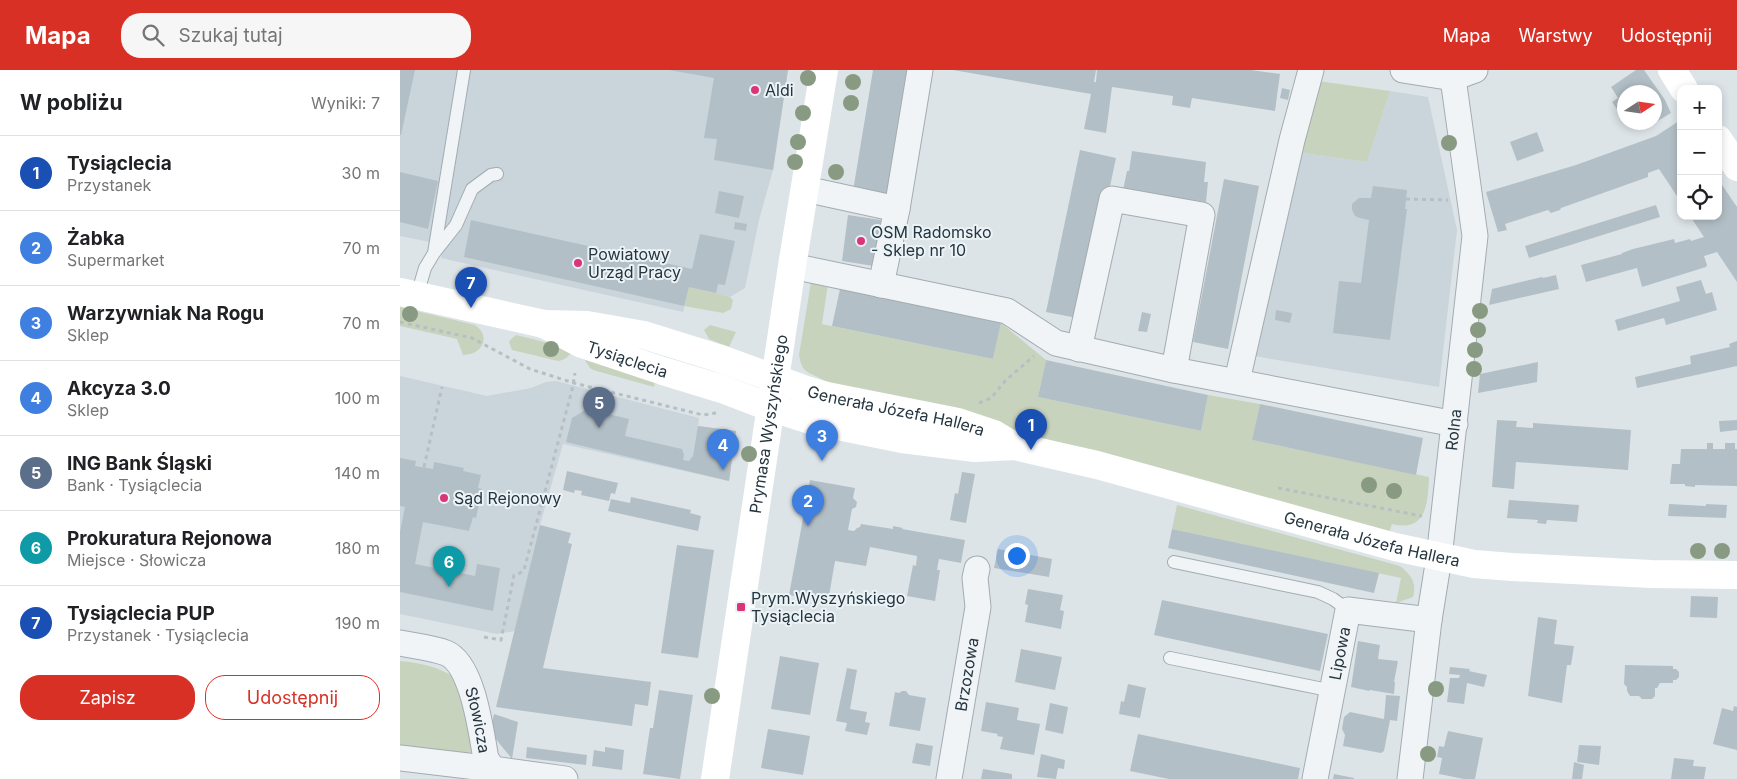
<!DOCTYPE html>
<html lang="pl">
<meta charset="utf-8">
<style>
:root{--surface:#fff;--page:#f6f6f6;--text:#202124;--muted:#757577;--line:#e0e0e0;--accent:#d93025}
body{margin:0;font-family:Inter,sans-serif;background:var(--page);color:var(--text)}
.controls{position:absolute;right:15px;top:15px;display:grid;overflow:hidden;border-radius:10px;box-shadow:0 2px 8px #0003}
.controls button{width:45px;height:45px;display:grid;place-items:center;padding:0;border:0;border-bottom:1px solid var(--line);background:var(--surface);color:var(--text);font:25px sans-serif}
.compass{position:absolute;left:1217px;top:15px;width:45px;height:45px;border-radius:50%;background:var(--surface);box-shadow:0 2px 8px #0003;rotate:78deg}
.you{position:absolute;left:616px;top:485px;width:18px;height:18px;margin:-12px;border:4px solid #fff;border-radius:50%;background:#1a73e8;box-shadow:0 0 0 8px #1a73e833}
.badge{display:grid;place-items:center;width:32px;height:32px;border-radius:50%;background:var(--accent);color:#fff;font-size:16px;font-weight:700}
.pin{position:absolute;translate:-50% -41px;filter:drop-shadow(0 1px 2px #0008)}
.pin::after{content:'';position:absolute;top:26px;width:18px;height:15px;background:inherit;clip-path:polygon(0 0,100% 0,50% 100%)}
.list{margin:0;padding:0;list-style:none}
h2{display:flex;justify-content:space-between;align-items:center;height:65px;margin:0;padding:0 20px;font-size:21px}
h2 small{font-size:16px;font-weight:400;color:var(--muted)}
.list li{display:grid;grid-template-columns:32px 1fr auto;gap:15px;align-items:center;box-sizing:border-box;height:75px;padding:0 20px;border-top:1px solid var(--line)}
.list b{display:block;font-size:19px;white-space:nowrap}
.list p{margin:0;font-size:16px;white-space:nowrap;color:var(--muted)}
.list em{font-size:16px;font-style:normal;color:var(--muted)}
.actions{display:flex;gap:10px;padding:15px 20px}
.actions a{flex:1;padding:11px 0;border:1px solid var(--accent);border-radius:20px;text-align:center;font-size:18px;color:var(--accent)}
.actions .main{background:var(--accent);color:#fff}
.icon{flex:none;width:28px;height:28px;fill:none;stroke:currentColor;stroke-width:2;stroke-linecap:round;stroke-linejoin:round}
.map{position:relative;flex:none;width:1337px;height:709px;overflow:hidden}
header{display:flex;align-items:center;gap:30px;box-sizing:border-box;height:70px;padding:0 25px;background:var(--accent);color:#fff}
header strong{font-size:24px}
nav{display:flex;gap:28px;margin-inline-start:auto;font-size:18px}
.search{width:350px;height:45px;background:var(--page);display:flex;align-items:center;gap:12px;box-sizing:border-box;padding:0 18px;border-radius:20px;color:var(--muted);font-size:19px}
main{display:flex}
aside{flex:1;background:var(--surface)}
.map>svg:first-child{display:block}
</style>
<header>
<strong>Mapa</strong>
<div class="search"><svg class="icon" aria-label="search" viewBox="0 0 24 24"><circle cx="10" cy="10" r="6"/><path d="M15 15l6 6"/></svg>Szukaj tutaj</div>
<nav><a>Mapa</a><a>Warstwy</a><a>Udostępnij</a></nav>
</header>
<main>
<aside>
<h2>W pobliżu<small>Wyniki: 7</small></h2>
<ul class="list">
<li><span class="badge" style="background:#1a4fb4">1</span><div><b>Tysiąclecia</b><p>Przystanek</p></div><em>30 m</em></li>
<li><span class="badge" style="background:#3f7fe0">2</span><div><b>Żabka</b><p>Supermarket</p></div><em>70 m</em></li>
<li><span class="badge" style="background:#3f7fe0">3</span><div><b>Warzywniak Na Rogu</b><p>Sklep</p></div><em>70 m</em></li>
<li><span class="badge" style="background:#3f7fe0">4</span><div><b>Akcyza 3.0</b><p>Sklep</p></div><em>100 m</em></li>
<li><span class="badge" style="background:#5c6f8a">5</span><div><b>ING Bank Śląski</b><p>Bank · Tysiąclecia</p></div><em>140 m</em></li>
<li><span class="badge" style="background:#0f9aa8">6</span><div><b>Prokuratura Rejonowa</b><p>Miejsce · Słowicza</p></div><em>180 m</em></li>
<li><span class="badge" style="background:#1a4fb4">7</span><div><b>Tysiąclecia PUP</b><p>Przystanek · Tysiąclecia</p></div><em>190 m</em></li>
</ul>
<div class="actions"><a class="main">Zapisz</a><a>Udostępnij</a></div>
</aside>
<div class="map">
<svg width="1337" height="709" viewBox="0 0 1337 709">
<rect width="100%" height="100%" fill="#dde4e8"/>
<path fill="#cad4db" d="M0 0H388L373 100 359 150 345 218 330 227 289 218 283 242 41 188 45 175 0 166Z
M990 21 1028 27 1057 160 1039 317 854 286 896 82 967 92Z
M0 306 87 326 131 318 146 312 156 311 299 348 298 356 336 361 329 411 163 374 140 455 115 561 97 564 0 544Z"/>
<path fill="#c8d3bd" d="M918 11 990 21 967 92 896 82Z
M411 212 428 214 422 254 593 289 601 253 646 290 638 327 801 361 808 325 860 334 852 370 1029 407C1028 432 1027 463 992 454L989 463 570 348 436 320C432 317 427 313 423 310 408 301 402 304 399 285Z
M289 217 330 227 333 230 331 239 323 243 284 236Z
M0 237 75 255C92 267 82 285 63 285L57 269 0 256Z
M310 255 336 262 329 277 309 269 304 260Z
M116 265 173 279C170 286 165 290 158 291L112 280 109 272 111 269Z
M184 289 255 312 254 317 193 300 190 298Z
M777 435 1000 496C1011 505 1017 512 1013 527L996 533 1001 508 772 459Z
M0 591C23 593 38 597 58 609L72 678 70 683 61 686 0 683Z"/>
<path fill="#b3bfc6" d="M0 0H15L1 65H0Z
M269 0H388L373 100 314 90 317 69 304 68 314 8Z
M473 0H507L501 39H503L488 126 453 121Z
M553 0H696L694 12H696L697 0H851L880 4 875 41 792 28 790 38 772 35 773 26 712 17 706 63 684 59 691 24Z
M1236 0H1244L1265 30 1271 43 1251 55 1250 52H1254V22H1224V37L1223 35 1217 39 1212 32 1218 28 1211 17Z
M882 18 890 20 888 30 880 28Z
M1279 51 1281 53V132L1259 99 1248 103V107L1161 138 1160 140 1151 143 1148 140 1105 154 1107 160 1098 162 1086 122 1176 95 1256 66Z
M1137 62 1144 81 1117 91 1110 72Z
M680 80 716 88 682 249 646 242Z
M732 81 806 92 804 112H808L806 132 723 120 727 101H729Z
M0 102 38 111 28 159 0 152Z
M824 109 859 116 828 279 793 272Z
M1318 109 1337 137V212L1317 182 1304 186 1307 195 1306 197 1242 217 1237 198 1186 212 1181 195 1222 184V183L1233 179 1274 169 1275 173 1290 169 1291 171 1304 167 1290 146H1318Z
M973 116 1007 120 1005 139H1007L990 270 933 263 939 211 961 213 969 150 960 148 955 146 952 140V134L959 128H971Z
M319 121 344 126 339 148 315 143Z
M1256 135 1260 147 1129 188 1125 176Z
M448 145 481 150 474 196 442 191Z
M71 150 292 199 300 164 335 171 325 215 318 214 316 223 289 217 284 236 64 187Z
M335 152 347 154 346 161 334 159Z
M1156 205 1159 219 1089 235 1092 219 1142 207 1143 208Z
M1301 210 1306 224 1312 222 1317 240 1266 255 1264 248 1218 261 1215 250 1280 231 1276 217Z
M440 219 601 253 593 289 432 256Z
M876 240 892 243 890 253 875 250Z
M742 242 751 244 747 262 738 261Z
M1337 271V296L1237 318 1235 307 1291 294 1290 286 1330 277 1329 274Z
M646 290 808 325 801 361 638 327Z
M1138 292 1137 312 1078 323 1080 304Z
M860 334 1023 368 1016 405 852 370Z
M187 339 229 349 225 366 282 379 284 385 283 390 289 391 293 386 298 356 336 361 329 411 166 372 172 348Z
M1097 350 1117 351 1116 357 1133 358V353L1231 360 1228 400 1116 392 1114 419 1092 417Z
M1337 350V360L1320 362 1319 351Z
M1307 373H1313V379H1325V373H1335V379H1337V416L1295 415V417L1285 416V414H1270L1272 394H1280L1281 379H1307Z
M0 388 16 391 15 396 33 399 34 392 64 398 63 401 81 405 78 418 82 419 76 448 73 447 69 461 23 452 15 494 75 506 77 494 100 498 93 541 0 522V462L5 437 0 436Z
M167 401 218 413 215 424 211 423 209 431 181 425 182 421 175 420 174 423 163 420Z
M562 402 575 404 566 453 550 450 555 423 558 424Z
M410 410 455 418 453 428 457 432 456 437 452 439 448 460 454 461 457 458 460 457 461 454 493 459V456L503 458 502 459 565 470 561 493 539 489 537 500H540L535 531 507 526 513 495 516 496 517 486 470 477 466 496 435 491 428 532 389 525Z
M231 427 291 440 290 443 301 446 298 461 208 441 211 429 230 433Z
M1109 430 1179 435 1177 452 1147 450 1146 454 1137 453 1138 450 1107 448Z
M1269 434 1306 436V434L1327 435 1326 448 1268 446Z
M140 455 171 463 168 473 172 474 143 598 251 612 248 636 235 634 232 656 96 637Z
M772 459 979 503 974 523 768 478Z
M277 475 314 480 298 588 261 583Z
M598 479 652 489 649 507 594 498Z
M628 519 663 525 660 540 664 541 661 559 625 552 628 535 625 534Z
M1291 526 1318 527 1317 548 1290 547Z
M762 530 928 564 920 601 754 565Z
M1138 547 1157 550 1154 574 1174 576 1171 595H1167L1162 633 1128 626Z
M958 571 980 575 978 589 998 591 994 612H995L994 624 970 620 969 621 951 617Z
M621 579 662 587 655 620 615 612Z
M380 586 419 593 410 645 371 639Z
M1225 595 1273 596V599H1276L1279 602V607L1276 610H1273V613H1260L1257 618H1255V626L1252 629H1242L1239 626H1230L1227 621V617L1224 614Z
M1050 597 1070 599 1069 601 1087 605 1084 617 1067 613 1064 634 1047 632 1050 608H1059L1060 605 1049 604Z
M447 598 457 600 450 639 467 642 465 652 470 653 467 665 445 661 447 653 436 651Z
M728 614 746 618 740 648 719 644 721 631 724 632Z
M259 620 293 625 280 709 243 704 250 658H253Z
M502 621H506L509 625 526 628 520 661 489 656 495 622 499 623Z
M986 625 1000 626 997 651 990 650 984 681 981 683 943 676 945 665 942 659 944 647 950 642 984 649Z
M586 632 619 638 617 650 640 654 634 685 600 679 603 667 597 666 598 664 581 661Z
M650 633 668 637 663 664 645 660Z
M1334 636 1337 637V680L1313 674 1322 638 1333 641Z
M94 644 118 652 112 689 90 662Z
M368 659 410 666 403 705 361 698Z
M1048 661 1083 668 1075 709H1064L1039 704 1042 688 1037 687 1039 676 1044 677Z
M738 664 900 698 898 709H769L730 701Z
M516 673 533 676 530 696 512 693Z
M1179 675 1201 676 1199 695 1177 692Z
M127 677 187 685 186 695 126 688Z
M205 677 224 680 222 700 192 696 194 680 205 682Z
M641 684 665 690 664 699 658 698 656 709 637 707Z
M1274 688 1294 690 1293 696 1306 697 1304 709H1271Z
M1174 692 1184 695 1182 709H1172Z
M583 699 612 704V709H581Z
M934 704 954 708V709H933Z"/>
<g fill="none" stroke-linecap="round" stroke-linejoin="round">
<g stroke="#a2acb2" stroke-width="14">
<path id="lane" d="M34 183 64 0
M17 225 25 198 34 183 56 155 72 119 91 105 97 104
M774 492 918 522 933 529 948 540
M770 588 933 621"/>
</g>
<g stroke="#a2acb2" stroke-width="27">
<g id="street">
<path d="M1003 0 1053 8 1075 0"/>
<path d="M405 119 497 139"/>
<path d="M392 196 607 241 656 273 774 300 1055 354"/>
<path d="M481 215 497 139 520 0"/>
<path d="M679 279 712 129 802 145 774 300"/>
<path d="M837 311 892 70 911 0"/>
<path id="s1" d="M0 573C14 576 33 578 46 583 73 594 81 662 86 689L93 699 165 709"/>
<path d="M0 688 93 699"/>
<path id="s2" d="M549 709 578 537 575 508 577 499"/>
<path id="s3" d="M915 709 948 540 1029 550"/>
<path id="s4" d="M1010 709 1029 550 1039 488 1075 166 1053 8"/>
</g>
</g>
<path stroke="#b7bfc3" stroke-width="3" stroke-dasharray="4 4" stroke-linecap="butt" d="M1006 129 1048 130
M0 252 72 268 130 299 174 313 303 345 316 343
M579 333 591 328 606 310 634 286
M24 397 42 317
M878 418 1022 446
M84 567 101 570 114 505 120 503 124 500 172 320 175 303"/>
<use href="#lane" stroke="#f0f4f6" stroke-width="12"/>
<use href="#street" stroke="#f0f4f6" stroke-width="25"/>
<g stroke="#fff" stroke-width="28">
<path d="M1272 0 1284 19"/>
<path d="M1318 69 1337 97"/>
<path id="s5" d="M0 222 144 254 187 255 244 265 318 288 406 320 427 326 558 352 594 364 612 375"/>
<path id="s6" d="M144 254 182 274 263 301 322 319 372 338 413 351 502 369 575 378 615 376 631 380 697 395 995 477 1074 494 1112 497 1251 504 1337 505"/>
<path id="s7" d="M315 709 392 196 424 0"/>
</g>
</g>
<g fill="#899a83">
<circle cx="408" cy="8" r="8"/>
<circle cx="453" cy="12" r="8"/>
<circle cx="451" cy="33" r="8"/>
<circle cx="403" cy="43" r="8"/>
<circle cx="398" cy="72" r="8"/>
<circle cx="1049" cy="73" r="8"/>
<circle cx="395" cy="92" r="8"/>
<circle cx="436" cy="102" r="8"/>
<circle cx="1080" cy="241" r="8"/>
<circle cx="10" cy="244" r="8"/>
<circle cx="1078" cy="260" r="8"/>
<circle cx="151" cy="279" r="8"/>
<circle cx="1075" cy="280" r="8"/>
<circle cx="1074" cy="299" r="8"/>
<circle cx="349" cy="384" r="8"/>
<circle cx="969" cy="415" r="8"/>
<circle cx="994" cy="421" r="8"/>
<circle cx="1298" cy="481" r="8"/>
<circle cx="1322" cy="481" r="8"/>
<circle cx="1036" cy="619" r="8"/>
<circle cx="312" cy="626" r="8"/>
<circle cx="1028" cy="684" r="8"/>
</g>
<g fill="#db3477" stroke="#ecf3f6" stroke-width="2">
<circle cx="355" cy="20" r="5"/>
<circle cx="461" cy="171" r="5"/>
<circle cx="178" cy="193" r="5"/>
<circle cx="44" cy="428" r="5"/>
<rect x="336" y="532" width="10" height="10" rx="2.5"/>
</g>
<g text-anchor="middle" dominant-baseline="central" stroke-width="4" stroke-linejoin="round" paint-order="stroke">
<g font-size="16" fill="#253640" stroke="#ecf3f6" text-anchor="start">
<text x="365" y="20">Aldi</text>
<text x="471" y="162">OSM Radomsko<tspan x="471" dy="18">- Sklep nr 10</tspan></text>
<text x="188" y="184">Powiatowy<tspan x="188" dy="18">Urząd Pracy</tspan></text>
<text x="54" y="428">Sąd Rejonowy</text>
<text x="351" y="528">Prym.Wyszyńskiego<tspan x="351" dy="18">Tysiąclecia</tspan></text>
</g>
<g font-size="16" fill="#253640" stroke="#ecf3f6">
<text stroke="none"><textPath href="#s6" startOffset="91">Tysiąclecia</textPath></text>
<text stroke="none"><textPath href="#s5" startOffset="512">Generała Józefa Hallera</textPath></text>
<text stroke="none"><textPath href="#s7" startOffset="359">Prymasa Wyszyńskiego</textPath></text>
<text stroke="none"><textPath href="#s4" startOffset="352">Rolna</textPath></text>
<text stroke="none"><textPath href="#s6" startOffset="860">Generała Józefa Hallera</textPath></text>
<text stroke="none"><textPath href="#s3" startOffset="128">Lipowa</textPath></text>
<text stroke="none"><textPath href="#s2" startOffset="106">Brzozowa</textPath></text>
<text stroke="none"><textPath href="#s1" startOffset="124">Słowicza</textPath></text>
</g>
</g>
</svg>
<div class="controls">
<button>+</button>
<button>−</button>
<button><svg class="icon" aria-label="locate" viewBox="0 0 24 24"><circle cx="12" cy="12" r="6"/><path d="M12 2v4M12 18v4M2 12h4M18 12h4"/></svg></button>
</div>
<svg class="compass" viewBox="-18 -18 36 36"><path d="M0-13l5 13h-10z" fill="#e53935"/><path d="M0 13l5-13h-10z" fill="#757577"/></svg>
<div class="you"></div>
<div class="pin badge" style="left:631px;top:380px;background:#1a4fb4">1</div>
<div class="pin badge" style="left:408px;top:456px;background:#3f7fe0">2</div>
<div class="pin badge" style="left:422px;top:391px;background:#3f7fe0">3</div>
<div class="pin badge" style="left:323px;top:400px;background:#3f7fe0">4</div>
<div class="pin badge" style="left:199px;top:358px;background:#5c6f8a">5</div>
<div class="pin badge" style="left:49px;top:517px;background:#0f9aa8">6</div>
<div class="pin badge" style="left:71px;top:238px;background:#1a4fb4">7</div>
</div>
</main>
